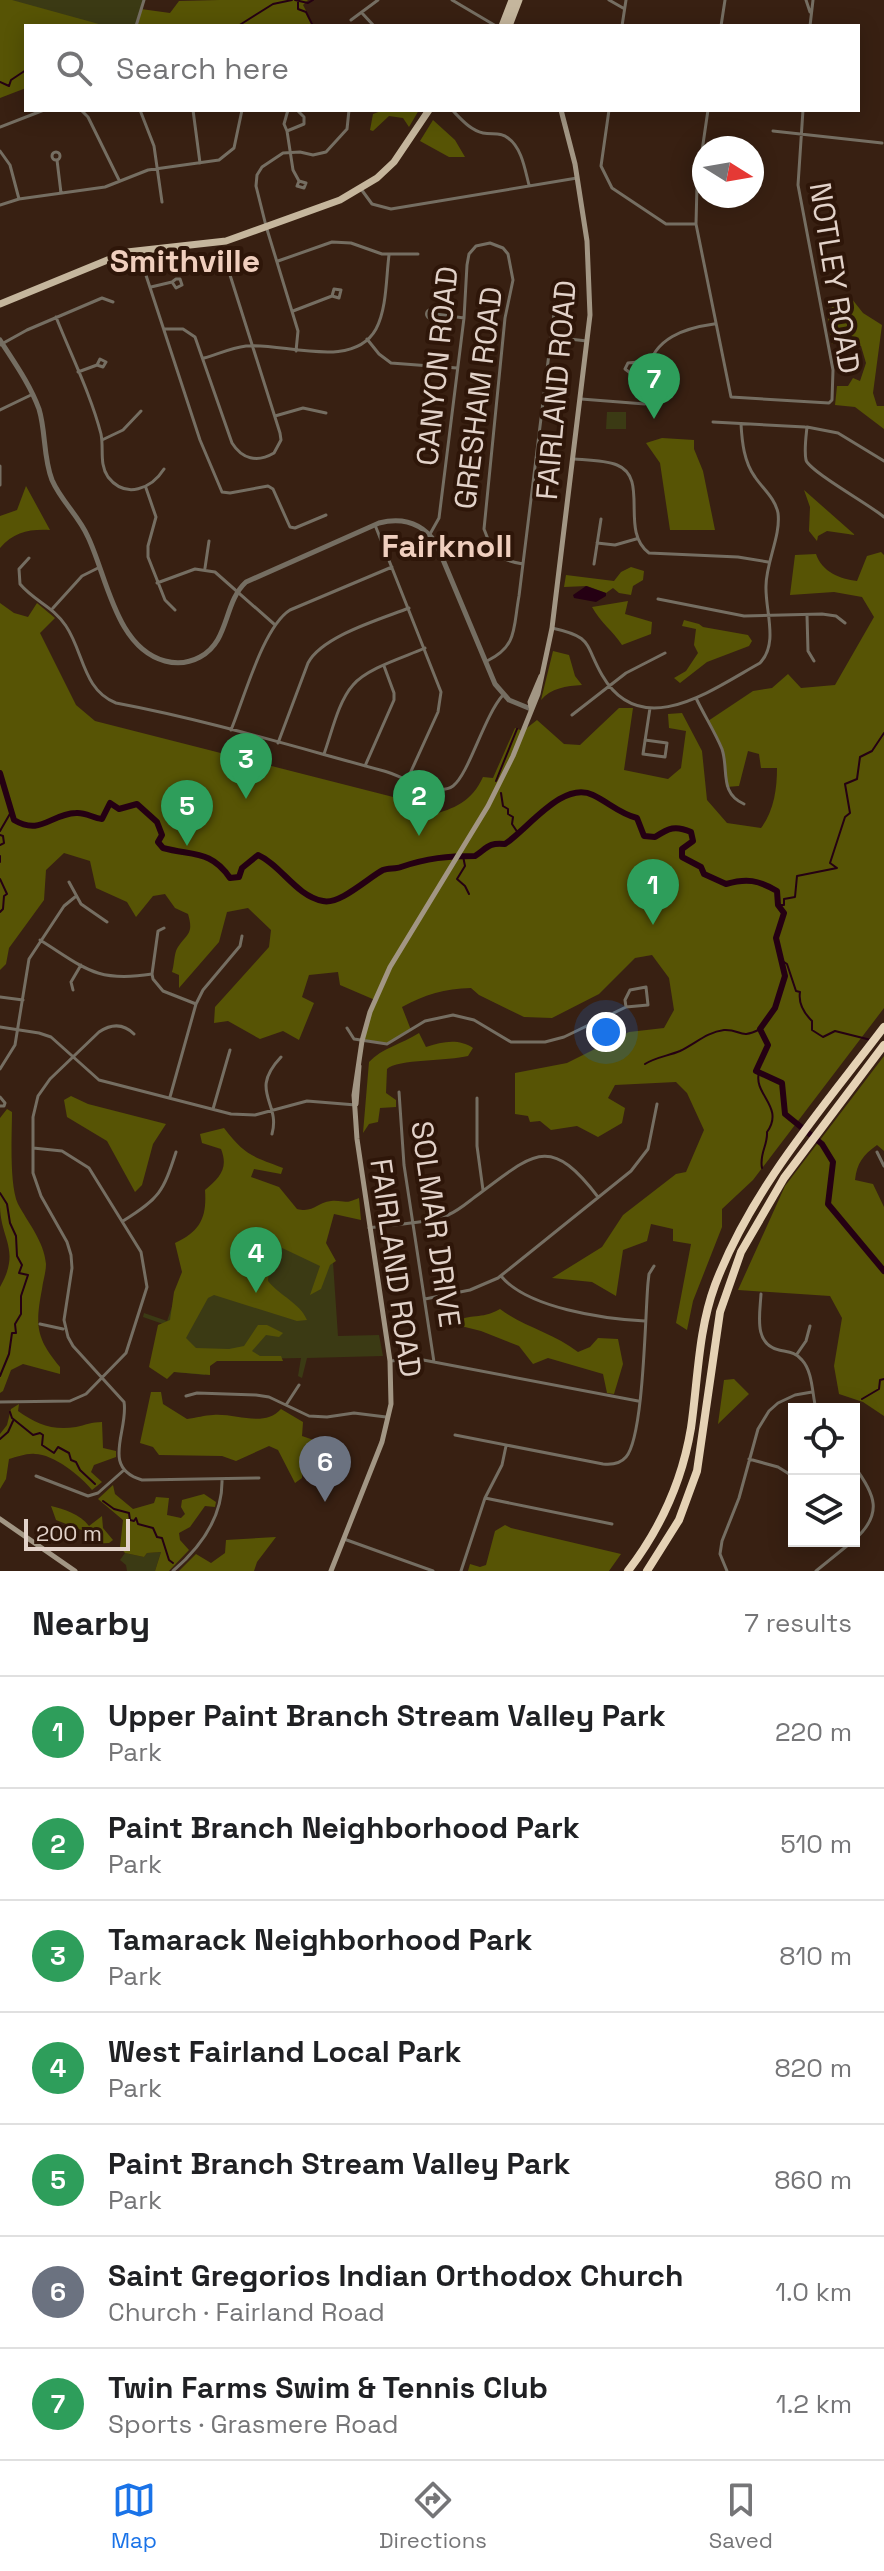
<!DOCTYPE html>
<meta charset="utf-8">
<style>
:root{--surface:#fff;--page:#f6f6f6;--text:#202124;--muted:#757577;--line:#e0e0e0;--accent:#1a73e8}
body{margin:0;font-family:"Space Grotesk",sans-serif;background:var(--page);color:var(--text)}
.controls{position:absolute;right:24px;bottom:24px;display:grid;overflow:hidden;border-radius:0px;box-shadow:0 4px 20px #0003}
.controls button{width:72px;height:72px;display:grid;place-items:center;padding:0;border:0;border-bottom:2px solid var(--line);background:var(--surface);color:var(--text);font:40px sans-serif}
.compass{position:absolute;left:692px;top:136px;width:72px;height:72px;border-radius:50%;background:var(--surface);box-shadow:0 4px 20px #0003;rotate:101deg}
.scale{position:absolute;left:24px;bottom:20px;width:106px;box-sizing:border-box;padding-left:8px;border:4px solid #e2d2c9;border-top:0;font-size:22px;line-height:28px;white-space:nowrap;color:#e2d2c9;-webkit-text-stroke:6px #2e1609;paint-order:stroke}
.you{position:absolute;left:606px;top:1032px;width:28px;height:28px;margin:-20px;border:6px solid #fff;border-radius:50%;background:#1a73e8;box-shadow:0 0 0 12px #1a73e833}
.badge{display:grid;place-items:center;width:52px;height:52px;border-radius:50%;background:var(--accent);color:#fff;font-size:26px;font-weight:700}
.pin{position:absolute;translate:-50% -66px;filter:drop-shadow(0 2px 4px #0008)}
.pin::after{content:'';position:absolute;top:42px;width:28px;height:24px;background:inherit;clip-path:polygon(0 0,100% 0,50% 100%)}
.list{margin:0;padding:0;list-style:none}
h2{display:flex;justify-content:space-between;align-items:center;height:104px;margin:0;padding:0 32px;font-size:34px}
h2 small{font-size:26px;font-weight:400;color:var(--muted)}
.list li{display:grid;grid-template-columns:52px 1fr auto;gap:24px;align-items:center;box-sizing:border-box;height:112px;padding:0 32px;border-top:2px solid var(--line)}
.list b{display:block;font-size:30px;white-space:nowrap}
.list p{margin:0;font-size:26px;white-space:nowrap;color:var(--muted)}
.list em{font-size:26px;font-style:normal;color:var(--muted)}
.icon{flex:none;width:44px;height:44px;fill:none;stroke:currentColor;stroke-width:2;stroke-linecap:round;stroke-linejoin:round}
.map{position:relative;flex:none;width:884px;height:1571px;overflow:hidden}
.search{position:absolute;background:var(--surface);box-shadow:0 4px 20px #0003;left:24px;right:24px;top:24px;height:88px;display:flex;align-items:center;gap:20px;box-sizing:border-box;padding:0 28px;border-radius:0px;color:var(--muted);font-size:30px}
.sheet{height:888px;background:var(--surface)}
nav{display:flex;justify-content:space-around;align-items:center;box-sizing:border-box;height:112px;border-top:2px solid var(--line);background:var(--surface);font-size:22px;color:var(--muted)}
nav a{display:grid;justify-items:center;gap:4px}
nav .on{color:var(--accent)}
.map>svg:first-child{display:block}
</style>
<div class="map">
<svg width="884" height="1571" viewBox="0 0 884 1571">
<rect width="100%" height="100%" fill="#382012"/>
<path fill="#3b3a14" d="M0 0H143L135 26H26Z
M607 412H626V429H606Z
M204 1216 333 1262 338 1336 379 1335 383 1356 307 1358 302 1378 298 1376 301 1358 208 1360 205 1375 165 1371 166 1325 143 1317 144 1313 167 1321Z
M161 1552 155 1571H127L126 1565 120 1560 125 1553 144 1557 147 1553Z"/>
<path fill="#575405" d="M0 0H12L106 26H26V88L0 98Z
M219 0H308L303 5 314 26H136L141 9 170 13 179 1Z
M384 110H419L409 127 403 118 389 116 373 131 370 130 373 114Z
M433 120 455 140 465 157H449L420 141Z
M852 299 863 313 882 325 873 393 877 406H884V429L855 407 835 405 837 386H848L853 378 860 381 866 363 861 346 846 342 832 344 827 312 837 303Z
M662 438 694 440V449L703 471 715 530H670L660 463 646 443Z
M26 486 50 530C29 529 14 532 0 548V516L17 510Z
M804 490 855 535 827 531 818 536 817 541 809 531 810 507Z
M881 552 884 555V1008L753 1180 722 1209V1227L693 1301 687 1330 676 1323 691 1244 673 1241V1229L651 1224 647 1241 623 1250 616 1296 592 1282 552 1278 602 1247 623 1215 676 1174 686 1172 704 1130 687 1093 676 1082 615 1085 608 1098 625 1108 622 1123 598 1137 577 1126 551 1130 540 1121 530 1122 528 1116 515 1114V1073L567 1063 629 1032 664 1028 674 1010 669 978 652 955 635 958 599 994 552 1018 524 1017 479 995 471 988C444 989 426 994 402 1007L411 1030 387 1044 362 1041 375 1000 340 985 338 972 309 975 302 997 314 1003 299 1040 283 1031 260 1039 228 1021 214 1023 215 1007 269 947 271 930 248 908 227 912 219 942 179 988V975L172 972C174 966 174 957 176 951 184 934 195 937 188 914L175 908 165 894 153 896 136 917 127 902 96 888 90 861 64 853 46 870 44 900 9 948 6 964 0 970V603L14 613 28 617 37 603 55 618 40 633 76 705 95 721 401 799 430 815C455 809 472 801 483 777L493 778 515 728 523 731 537 720 564 744 580 745 619 708H633L624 770 668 779 681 768 686 731 669 728 668 714 682 713 702 751 707 800 727 823 761 828C774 811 777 789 777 768H761L759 754 748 751 739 786 726 787 723 753 708 721 753 691 772 688 788 674 801 688 835 685 874 617 862 597 834 592 790 595 795 555 816 554C822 572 840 579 857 581L867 556Z
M631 567 644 571 643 580 633 586 631 595 619 593 613 588 606 593 587 586 564 587 566 575 614 581 621 572Z
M628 601 625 614 652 622 651 634 622 645C613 631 600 622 592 607Z
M684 620 699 624 703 627 748 635 752 641 749 646 707 662 680 683 674 678 686 671 698 653 694 645 696 629 682 626Z
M553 651 569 655 575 676 582 685C566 686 551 688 541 700Z
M419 1033 426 1047C442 1042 458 1038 473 1048L468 1056C449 1061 397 1059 387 1069L386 1093 396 1100V1107L380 1108 378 1122 369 1124 363 1133 369 1062C382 1048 402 1044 419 1033Z
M884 1056V1151L877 1145C863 1155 857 1163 855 1180L873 1184 884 1207V1416L863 1402 839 1394 834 1366 842 1318 830 1296 738 1290 785 1186Z
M71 1096 88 1104 166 1124 153 1144 142 1185 135 1192 107 1141 67 1117 64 1100Z
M7 1109 12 1112C12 1134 9 1184 18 1204 28 1223 44 1241 46 1264 46 1272 43 1281 42 1289 35 1326 36 1338 60 1367V1374L23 1364 11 1370 3 1391 0 1393V1287C21 1250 1 1240 0 1207 0 1178 0 1148 0 1118Z
M224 1128C245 1155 251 1156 283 1168L281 1174 254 1169 251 1177 279 1187 297 1209C314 1213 316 1203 331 1201 345 1200 343 1205 359 1198L361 1220 334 1214 326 1243 336 1261 330 1265 321 1289 310 1295 320 1266 278 1246 271 1251 268 1281C280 1296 300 1303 307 1320L297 1321 214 1295 208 1298 186 1338 196 1348 229 1349 244 1346 258 1325H267L283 1333 279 1337 266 1335 252 1351 260 1356H281L283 1361H217L210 1366V1375L174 1372 167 1379 149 1367 158 1325 170 1320 174 1292 182 1272 175 1243C200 1231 207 1218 205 1190 219 1178 229 1169 221 1149L202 1143 200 1134Z
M500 1309C524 1327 554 1333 578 1352L590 1347 598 1338 618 1339 623 1364 614 1394 607 1393 603 1374 548 1358 533 1364 519 1346 481 1331 453 1324C473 1311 479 1321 500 1309Z
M734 1379 749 1394 718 1424 724 1380Z
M151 1392H161L163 1404 187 1419C196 1418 205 1415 213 1415 236 1413 264 1428 281 1409L303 1422 302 1436 331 1446 303 1452 302 1478 295 1483 278 1450 269 1446 236 1461 222 1456 159 1455 153 1447 140 1443Z
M19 1404 18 1411C36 1424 53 1431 76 1427 85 1425 92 1422 102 1422L103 1448 116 1451V1457L94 1465 91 1472 102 1482 92 1490C81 1476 53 1454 35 1454 27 1453 17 1457 9 1459L6 1479 0 1489V1434L7 1425 11 1409Z
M113 1485 115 1494 133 1509 154 1503 156 1497 169 1498 167 1515 181 1518 185 1514 181 1507 182 1500 204 1494 216 1502 215 1507 205 1506 190 1527 179 1533 180 1540 189 1550 169 1571H155L161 1552 147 1553 144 1557 125 1553 120 1547 123 1520 98 1499Z
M51 1506C64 1509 80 1514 89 1526L102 1516 103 1528 113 1540 109 1543 87 1544 84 1531 56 1520Z
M505 1525 511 1528 621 1554 609 1571H468L470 1564 480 1567 486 1565 495 1531Z
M276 1537 257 1562 254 1571H179L196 1554 211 1563 225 1553 226 1540Z"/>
<path fill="#250013" d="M586 586 606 593V596L596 602 574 598 573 595Z"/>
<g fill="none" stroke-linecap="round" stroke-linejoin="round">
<path stroke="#250013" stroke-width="2" d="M295 0 308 3 313 0
M298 2V9L306 12 313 26
M238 26 273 4 292 0
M0 82 9 86 11 80 26 70
M496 781 517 729
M501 793 503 806 508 809V814L513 817 512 824 518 833
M0 831 11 812
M0 835 3 836 4 843 0 845
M0 856V862
M463 856 465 866 457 879 465 886 469 894
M0 879 7 894 4 896 3 909 0 912
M778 905H784V899L795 897 797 876 837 868 830 863 845 817 850 813 845 784 857 779 860 757 872 751 884 733
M781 960 787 964 796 991 800 992C798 1004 804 1013 812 1021V1030L823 1037 835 1031 871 1040
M645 1064C656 1057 668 1056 680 1051 695 1044 707 1032 724 1030 741 1029 740 1040 760 1029
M759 1073C753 1094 785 1107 767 1132 768 1145 759 1154 762 1168
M0 1193 7 1204 10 1223 16 1236 17 1256 22 1265 19 1273 28 1275 21 1296V1314L15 1324 16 1333H12L9 1354 0 1376
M862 1399 879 1389 880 1380 884 1379
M10 1412 12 1418 33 1435 40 1433 43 1435 42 1445 54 1453 58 1447 69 1453 71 1460 76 1462 80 1470 95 1484
M0 1439 8 1432 13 1421
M103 1501 114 1509 129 1513 130 1520 134 1521 136 1518 138 1524 153 1528 157 1537 162 1538 169 1560 173 1563"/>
<path stroke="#250013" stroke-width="6" d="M0 773 14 820C41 836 50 814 76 813 85 812 93 818 102 819L110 803 119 809 137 804 157 822 162 835 158 842 163 848C193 856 211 850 230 878L239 877 242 868 258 855C281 865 296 896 323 901 340 905 369 877 383 870 388 868 396 869 401 867 427 858 448 856 475 856 487 848 489 842 505 844 528 829 563 780 593 795 608 802 620 814 637 818L644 836 655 837C669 828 675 825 691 832L693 841 682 849V857L701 867 704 874 726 884C747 878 758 880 777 891L778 905 784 913 776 938 785 976 775 1008 760 1029 768 1045 756 1071 782 1083 785 1114 822 1144 833 1162 828 1204 884 1271"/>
<path stroke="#756e62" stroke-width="3" d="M452 0 496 26
M609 0 623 8
M806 0 810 12
M362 13 374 26
M351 20 378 0
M136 26 144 0
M622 26 626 0
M721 26 725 0
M810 26 813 0
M81 110 88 117 119 180
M140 110 154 146 162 202
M193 110 200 163
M288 110 284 124 287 131 304 124V117L297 110
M452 110C461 119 470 130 483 133 492 135 501 132 508 138 522 148 525 170 529 185
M609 110 601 166 612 188 666 224H696
M708 110 697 185 696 224 731 397 829 403 832 400 833 370 798 185 803 110
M0 127 44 110
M287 131 293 170 299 181 297 186 304 188 306 183 299 181
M773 131 882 143
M0 151 10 165 19 199
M52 156a4 4 0 1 1 8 0a4 4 0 1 1-8 0Z
M57 160 61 193
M361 189 372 204 391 209 577 178
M0 205 19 199 105 187 148 170 219 160 234 148 242 110
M140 257 200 440 222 492 230 493 268 486 273 489 290 527 295 528 326 515
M278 261 332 242 351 243 382 254H418
M151 287 172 282 176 279H180L182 285 176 288 172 282
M426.5 314a4.5 4.5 0 1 1 9 0a4.5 4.5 0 1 1-9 0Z
M293 311 332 296 339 298 341 290 334 289 332 296
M436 314 464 318
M56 317C71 355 91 395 101 434 104 449 99 464 108 477 126 500 152 488 164 469
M165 329H183L195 337 232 443C242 459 257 463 274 453L281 440 280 433 230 275
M551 337 587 341
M367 339 379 354 391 363 457 368
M0 345 27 330 102 298 113 302
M296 351 298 331 266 226 256 186 257 175 262 167 283 153 300 152 313 155 326 152 347 129 349 110
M204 358C218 354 231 348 246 346 282 342 353 371 376 329 387 308 386 278 389 255
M649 361 628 363 625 369 633 375 641 376 648 370C654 338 685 328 714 324
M78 372 97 365 100 359 106 362 103 367 97 365
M581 399 645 404
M0 410 33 394
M275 416 303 408 326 413
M713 422 805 427
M102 440 123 430 141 411
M574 459C587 460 605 460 617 465 650 478 619 531 649 553L738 557 768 562
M884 461 838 433 807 427C806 437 804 450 806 460 809 471 870 505 884 517
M0 466V485
M146 488 156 517 148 546V557L165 600 175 610
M375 525 441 692 438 712 408 778
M430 534 439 518 464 318 467 265 469 254 476 246 490 243 503 248 508 254 513 280 505 318 484 529C494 555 495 559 523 564
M597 543 615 545 636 539
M29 558 19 569 20 584C34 601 54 607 66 626 84 653 83 690 116 703 207 720 295 747 384 771 403 776 436 798 453 786 469 774 484 716 503 695
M594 564 601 519
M205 568 209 541
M157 583 195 569 215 572 274 624
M658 599 744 616 822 614 836 616 845 623
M53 608 82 576 100 567
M807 615 808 651 814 661
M552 628C593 637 584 643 602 675 641 743 713 689 760 663 779 643 765 611 766 586 766 562 781 536 778 513 775 498 763 489 755 477 744 462 742 442 741 424
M487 661C518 646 513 628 519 596L557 289
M696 698C704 715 715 732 722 749 729 770 719 793 744 804
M572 715 626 673 665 653
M231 730C244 699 263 627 290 610L392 567
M645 740 667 743 665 757 643 754 650 708
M278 743 308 663C322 636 381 619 409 608
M324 754C332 732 338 702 353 685 367 668 405 657 425 648
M365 766 394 700V693L384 666
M69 882 81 904 107 922
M164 928 158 931 152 974 153 979 163 991 196 1004
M40 940C85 968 96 983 152 974
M73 990 71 982 81 965
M0 997 23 1000
M0 1027 39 1033 51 1037 99 1080 231 1114 255 1115 307 1101 356 1105
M347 1028 354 1039 387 1044 425 1021 453 1015 474 1020 511 1042H545L564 1037 626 1007 648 1005 646 987 630 990 625 1000 626 1007
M134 1034C123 1023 111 1024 99 1032L50 1079 38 1096 33 1117V1173L41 1196 67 1242 71 1255 72 1268 64 1320 68 1337 73 1346 124 1402C129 1430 100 1468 142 1480L259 1478
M0 1069 15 1045 29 959 64 906 75 897
M399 1092 404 1165 434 1362
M0 1097 5 1103 4 1106H0
M170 1097 196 1004 203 990 240 946 242 936
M477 1098V1146L483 1190
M213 1109 230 1050
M272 1134C281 1102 248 1092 281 1057
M877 1152 884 1166
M123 1221C160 1198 163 1192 176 1152
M369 1228C394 1224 425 1224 448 1215 460 1210 469 1201 479 1194 534 1153 550 1134 598 1197
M501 1276C527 1308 604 1319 645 1321
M761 1294C760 1314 753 1344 779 1350 787 1352 796 1352 802 1360 813 1372 812 1394 816 1409
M425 1299 470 1290 498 1278 631 1171 648 1149 657 1104
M40 1324 63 1329
M797 1354 806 1341 810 1326
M390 1361 418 1359 638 1401
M186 1396 197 1393 256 1395 269 1397 309 1416 327 1417 354 1413 386 1417
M0 1402 70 1401 86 1394 126 1353 147 1287 141 1252 89 1168 62 1151 33 1148
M286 1405 299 1385
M455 1435 603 1464C612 1465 620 1464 626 1457 644 1436 645 1315 648 1283L649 1274 654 1266
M749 1459 778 1467 794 1477
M854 1466C875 1494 884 1514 854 1540
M36 1476 88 1496 98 1493 124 1470
M485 1498 612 1524
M344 1539 433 1571
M173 1571C201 1547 223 1517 222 1479
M461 1571 485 1498 502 1465 506 1446
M727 1571 720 1554 722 1541 739 1498 758 1429 769 1411 778 1403 795 1395 812 1392
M816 1571 853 1541"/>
<path stroke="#756e62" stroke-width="5" d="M0 340C14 362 30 384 39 409 46 432 43 457 52 480 61 501 79 516 88 537 107 577 116 648 165 661 176 664 189 663 200 657 230 641 223 603 246 582L379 523C403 517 422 523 436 543L495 684 509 700 531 709"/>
<path stroke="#a29684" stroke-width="5" d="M531 707 530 702 541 676
M356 1104 359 1066
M0 1519 75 1571
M331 1571 382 1442 391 1404 390 1361 357 1139 354 1095 362 1041 370 1012 390 967 488 806 513 756 538 694 552 628 590 315 587 241 575 164 561 110"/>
<path stroke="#c5b69d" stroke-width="7" d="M502 26 512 0
M509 26 519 0
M124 255 128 257 149 252
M145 268 150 252
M0 304 127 252 226 241 340 200 377 178 394 162 429 110"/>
<path stroke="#e5d2b5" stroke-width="8" d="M628 1571C661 1528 682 1482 691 1428 698 1380 698 1331 715 1285 752 1188 822 1109 884 1027
M647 1571 679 1520 697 1471 720 1312 741 1252 784 1178 884 1045"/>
</g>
<g text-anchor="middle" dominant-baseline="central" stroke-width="8" stroke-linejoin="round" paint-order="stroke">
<g font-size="30" fill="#e2d2c9" stroke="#2e1609">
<text transform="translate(835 278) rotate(81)">NOTLEY ROAD</text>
<text transform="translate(437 366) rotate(-84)">CANYON ROAD</text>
<text transform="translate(556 390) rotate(-85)">FAIRLAND ROAD</text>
<text transform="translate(478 398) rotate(-83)">GRESHAM ROAD</text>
<text transform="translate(436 1224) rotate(82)">SOLMAR DRIVE</text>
<text transform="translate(396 1268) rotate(82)">FAIRLAND ROAD</text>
</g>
<g font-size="32" font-weight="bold" fill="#f0cfbe" stroke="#2e1609">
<text x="185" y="261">Smithville</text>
<text x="447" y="546">Fairknoll</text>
</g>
</g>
</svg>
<div class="controls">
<button><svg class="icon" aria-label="locate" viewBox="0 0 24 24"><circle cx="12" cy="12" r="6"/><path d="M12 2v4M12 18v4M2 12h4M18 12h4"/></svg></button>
<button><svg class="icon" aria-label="layers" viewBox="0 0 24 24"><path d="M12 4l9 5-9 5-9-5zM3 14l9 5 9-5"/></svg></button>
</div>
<svg class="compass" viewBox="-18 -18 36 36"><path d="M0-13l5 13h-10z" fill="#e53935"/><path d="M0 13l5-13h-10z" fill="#757577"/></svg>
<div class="scale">200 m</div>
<div class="you"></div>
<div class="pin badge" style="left:653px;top:925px;background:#2e9e5b">1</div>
<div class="pin badge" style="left:419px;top:836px;background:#2e9e5b">2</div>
<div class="pin badge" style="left:246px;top:799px;background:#2e9e5b">3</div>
<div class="pin badge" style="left:256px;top:1293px;background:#2e9e5b">4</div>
<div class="pin badge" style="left:187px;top:846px;background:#2e9e5b">5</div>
<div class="pin badge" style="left:325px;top:1502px;background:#6b7280">6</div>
<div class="pin badge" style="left:654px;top:419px;background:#2e9e5b">7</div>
<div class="search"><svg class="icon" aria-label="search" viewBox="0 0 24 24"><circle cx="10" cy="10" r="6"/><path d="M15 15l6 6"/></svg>Search here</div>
</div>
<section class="sheet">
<h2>Nearby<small>7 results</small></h2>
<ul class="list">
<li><span class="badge" style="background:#2e9e5b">1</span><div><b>Upper Paint Branch Stream Valley Park</b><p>Park</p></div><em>220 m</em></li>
<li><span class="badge" style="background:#2e9e5b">2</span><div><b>Paint Branch Neighborhood Park</b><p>Park</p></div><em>510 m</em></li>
<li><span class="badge" style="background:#2e9e5b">3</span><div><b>Tamarack Neighborhood Park</b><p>Park</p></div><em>810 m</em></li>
<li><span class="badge" style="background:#2e9e5b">4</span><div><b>West Fairland Local Park</b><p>Park</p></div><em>820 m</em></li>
<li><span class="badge" style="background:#2e9e5b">5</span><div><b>Paint Branch Stream Valley Park</b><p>Park</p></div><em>860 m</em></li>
<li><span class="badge" style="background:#6b7280">6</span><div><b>Saint Gregorios Indian Orthodox Church</b><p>Church · Fairland Road</p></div><em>1.0 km</em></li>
<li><span class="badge" style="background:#2e9e5b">7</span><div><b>Twin Farms Swim &amp; Tennis Club</b><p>Sports · Grasmere Road</p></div><em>1.2 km</em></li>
</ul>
</section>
<nav>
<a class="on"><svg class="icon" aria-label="map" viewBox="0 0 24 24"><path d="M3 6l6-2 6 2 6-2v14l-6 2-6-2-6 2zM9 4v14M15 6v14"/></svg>Map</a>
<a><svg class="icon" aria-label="directions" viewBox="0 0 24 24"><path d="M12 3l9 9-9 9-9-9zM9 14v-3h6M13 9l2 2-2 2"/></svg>Directions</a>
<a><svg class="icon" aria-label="saved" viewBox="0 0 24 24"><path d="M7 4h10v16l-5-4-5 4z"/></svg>Saved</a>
</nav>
